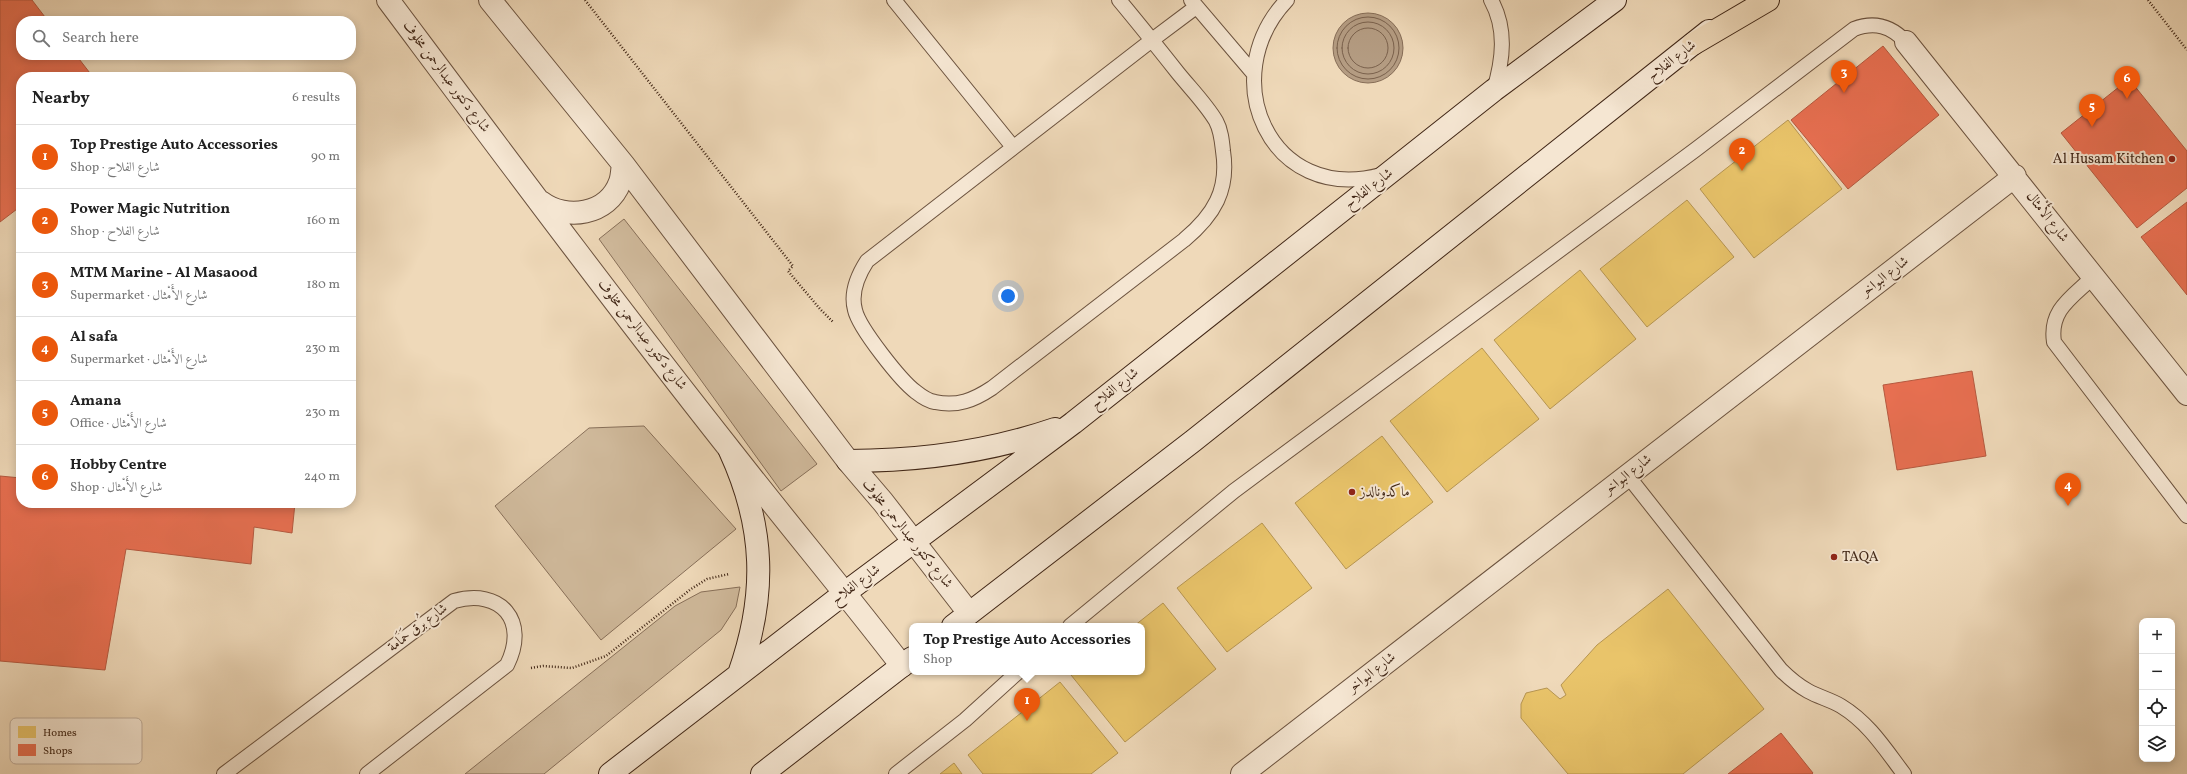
<!DOCTYPE html>
<meta charset="utf-8">
<style>
:root{--surface:#fff;--page:#f2f2f2;--text:#222;--muted:#767676;--line:#e0e0e0;--accent:#ea580c}
body{margin:0;font-family:Vollkorn,Amiri,serif;background:var(--page);color:var(--text)}
.controls{position:absolute;right:12px;bottom:12px;display:grid;overflow:hidden;border-radius:8px;box-shadow:0 2px 10px #0003}
.controls button{width:36px;height:36px;display:grid;place-items:center;padding:0;border:0;border-bottom:1px solid var(--line);background:var(--surface);color:var(--text);font:20px sans-serif}
.you{position:absolute;left:1008px;top:296px;width:14px;height:14px;margin:-10px;border:3px solid #fff;border-radius:50%;background:#1a73e8;box-shadow:0 0 0 6px #1a73e833}
.badge{display:grid;place-items:center;width:26px;height:26px;border-radius:50%;background:var(--accent);color:#fff;font-size:13px;font-weight:700}
.pin{position:absolute;translate:-50% -33px;filter:drop-shadow(0 1px 2px #0008)}
.pin::after{content:'';position:absolute;top:21px;width:14px;height:12px;background:inherit;clip-path:polygon(0 0,100% 0,50% 100%)}
.popup{position:absolute;left:909px;top:623px;width:236px;height:52px;box-sizing:border-box;display:grid;place-content:center;border-radius:8px;background:var(--surface);filter:drop-shadow(0 1px 3px #0005);font-size:13px;white-space:nowrap;color:var(--muted)}
.popup b{font-size:15px;color:var(--text)}
.popup::after{content:'';position:absolute;left:50%;top:100%;margin-left:-8px;border:8px solid transparent;border-top-color:var(--surface)}
.list{margin:0;padding:0;list-style:none}
h2{display:flex;justify-content:space-between;align-items:center;height:52px;margin:0;padding:0 16px;font-size:17px}
h2 small{font-size:13px;font-weight:400;color:var(--muted)}
.list li{display:grid;grid-template-columns:26px 1fr auto;gap:12px;align-items:center;box-sizing:border-box;height:64px;padding:0 16px;border-top:1px solid var(--line)}
.list b{display:block;font-size:15px;white-space:nowrap}
.list p{margin:0;font-size:13px;white-space:nowrap;color:var(--muted)}
.list em{font-size:13px;font-style:normal;color:var(--muted)}
.icon{flex:none;width:22px;height:22px;fill:none;stroke:currentColor;stroke-width:2;stroke-linecap:round;stroke-linejoin:round}
.map{position:relative;flex:none;width:2187px;height:774px;overflow:hidden}
.search{position:absolute;background:var(--surface);box-shadow:0 2px 10px #0003;left:16px;top:16px;width:340px;height:44px;display:flex;align-items:center;gap:10px;box-sizing:border-box;padding:0 14px;border-radius:16px;color:var(--muted);font-size:15px}
.panel{position:absolute;background:var(--surface);box-shadow:0 2px 10px #0003;left:16px;top:72px;width:340px;height:436px;border-radius:16px}
.map>svg:first-child{display:block}
</style>
<div class="map">
<svg width="2187" height="774" viewBox="0 0 2187 774">
<rect width="100%" height="100%" fill="#efd9b9"/>
<filter id="stains"><feTurbulence type="fractalNoise" baseFrequency=".005" numOctaves="4"/><feColorMatrix values="0 0 0 0 .2 0 0 0 0 .09 0 0 0 0 .02 0 0 0 .5 -.17"/></filter>
<radialGradient id="worn" r=".72"><stop offset=".6" stop-color="#630" stop-opacity="0"/><stop offset="1" stop-color="#630" stop-opacity=".3"/></radialGradient>
<path fill="#d1bb9d" stroke="#88705a" d="M624 219 817 464 781 491 599 239Z
M644 426 736 529 601 640 495 506 589 428Z
M740 587 736 607 721 630 544 774H465L675 606 701 592Z"/>
<path fill="#b49c82" stroke="#866d57" d="M1333 48a35 35 0 1 1 70 0a35 35 0 1 1-70 0Z"/>
<path fill="#e9c46a" stroke="#b69551" d="M1788 120 1842 189 1754 258 1700 189Z
M1687 200 1734 257 1647 327 1600 269Z
M1580 270 1636 339 1550 409 1494 340Z
M1482 348 1539 419 1447 492 1390 421Z
M1382 436 1433 502 1346 569 1295 503Z
M1262 523 1312 588 1227 652 1177 588Z
M1668 589 1764 709 1683 774H1568L1521 718V704L1526 693 1547 688 1560 699 1566 695 1561 685 1597 645Z
M1163 603 1216 669 1125 742 1071 675 1075 672H1142V626H1134Z
M1060 682 1118 753 1091 774H983L968 755Z
M954 763 962 774H940Z"/>
<path fill="#e76f51" stroke="#b5593f" d="M0 0H32L48 21H21V55H76L93 77H21V206L0 222Z
M1883 46 1939 115 1848 189 1791 120Z
M2129 79 2187 151V188L2137 228 2061 133Z
M2187 202V295L2141 237Z
M1972 371 1986 456 1897 470 1883 385Z
M0 476 21 478V503H295L292 533 254 527 251 564 126 549 105 670 0 661Z
M1781 733 1813 773 1812 774H1728Z"/>
<g fill="none" stroke-linecap="round" stroke-linejoin="round">
<path stroke="#7a614c" stroke-width="1" d="M1337 48a31 31 0 1 1 62 0a31 31 0 1 1-62 0Z
M1342 48a26 26 0 1 1 52 0a26 26 0 1 1-52 0Z
M1348 48a20 20 0 1 1 40 0a20 20 0 1 1-40 0Z"/>
<g stroke="#6c533f" stroke-width="16">
<path id="service" d="M894 0 1013 147
M1119 0C1139 24 1159 49 1178 73 1191 89 1206 104 1216 121 1221 130 1222 141 1223 151 1229 190 1214 215 1184 240L992 388C974 400 957 407 935 402 929 401 921 396 916 392 901 381 859 328 855 310 850 292 858 275 867 261L1152 40 1196 7
M1191 0 1254 74
M1287 0C1214 77 1270 205 1381 175
M1491 0C1507 29 1503 60 1494 90
M2094 276C2073 297 2049 309 2054 342L2187 516
M1628 476 1781 670C1789 678 1797 685 1808 691 1819 697 1831 700 1841 706 1869 723 1885 749 1904 774
M1070 626 1234 491 1695 150 1854 29C1875 21 1891 26 1906 42
M224 774 454 601C501 588 529 621 507 665L367 774
M896 774 965 720 1018 672"/>
</g>
<g stroke="#6c533f" stroke-width="24">
<path id="minor" d="M388 0C501 151 614 303 731 451 787 523 846 593 902 666
M490 0 623 164 848 461 883 502 969 613
M1906 42 2187 394
M541 202C566 221 608 215 620 182 622 177 622 170 623 164
M1242 774 2015 176"/>
</g>
<g stroke="#402616" stroke-width="24">
<path id="secondary" d="M730 451C765 527 767 595 739 674
M848 461C918 461 988 452 1055 429
M953 626 1193 441 1709 31
M610 774 846 592 1073 423 1494 90 1615 0
M762 774 912 658"/>
</g>
<g stroke="#402616" stroke-width="24">
<path id="primary" d="M1693 44 1768 0"/>
</g>
<path stroke="#402616" stroke-width="2.5" stroke-dasharray="1 2" stroke-linecap="butt" d="M585 0 793 266 788 271 820 309 833 322
M2148 0 2187 50
M531 668 543 666 572 668 606 656 691 589 707 579 729 574"/>
<use href="#service" stroke="#f5e6d2" stroke-width="14"/>
<use href="#minor" stroke="#f5e6d2" stroke-width="22"/>
<use href="#secondary" stroke="#f5e6d2" stroke-width="22"/>
<use href="#primary" stroke="#efd9b9" stroke-width="22"/>
</g>
<g fill="#8f2418" stroke="#f5e6d2" stroke-width="1.5">
<circle cx="2172" cy="159" r="4"/>
<circle cx="1352" cy="492" r="4"/>
<circle cx="1834" cy="557" r="4"/>
</g>
<g text-anchor="middle" dominant-baseline="central" stroke-width="4" stroke-linejoin="round" paint-order="stroke">
<g font-size="14" fill="#402616" stroke="#f5e6d2">
<text transform="translate(1672 61) rotate(-38)">شارع الفلاح</text>
<text transform="translate(446 77) rotate(53)">شارع دكتور عبدالرحمن مخلوف</text>
<text transform="translate(1369 189) rotate(-38)">شارع الفلاح</text>
<text transform="translate(2047 217) rotate(52)">شارع الأَمْثال</text>
<text transform="translate(1885 277) rotate(-38)">شارع البواخر</text>
<text transform="translate(642 335) rotate(52)">شارع دكتور عبدالرحمن مخلوف</text>
<text transform="translate(1115 389) rotate(-39)">شارع الفلاح</text>
<text transform="translate(1628 475) rotate(-38)">شارع البواخر</text>
<text transform="translate(907 534) rotate(51)">شارع دكتور عبدالرحمن مخلوف</text>
<text transform="translate(856 585) rotate(-37)">شارع الفلاح</text>
<text transform="translate(418 628) rotate(-37)">شارع بُرق حَمَامة</text>
<text transform="translate(1372 673) rotate(-38)">شارع البواخر</text>
</g>
<g font-size="14" fill="#402616" stroke="#f5e6d2" text-anchor="start">
<text x="2164" y="159" text-anchor="end">Al Husam Kitchen</text>
<text x="1360" y="492">ماكدونالدز</text>
<text x="1842" y="557">TAQA</text>
</g>
</g>
<rect x="10" y="718" width="132" height="46" rx="6" fill="#f5e6d2" stroke="#bfac9a" stroke-width="1"/>
<rect x="18" y="726" width="18" height="12" fill="#e9c46a"/>
<rect x="18" y="744" width="18" height="12" fill="#e76f51"/>
<g font-size="11" fill="#402616">
<text x="43" y="736">Homes</text>
<text x="43" y="754">Shops</text>
</g>
<rect width="100%" height="100%" filter="url(#stains)"/>
<rect width="100%" height="100%" fill="url(#worn)"/>
</svg>
<div class="controls">
<button>+</button>
<button>−</button>
<button><svg class="icon" aria-label="locate" viewBox="0 0 24 24"><circle cx="12" cy="12" r="6"/><path d="M12 2v4M12 18v4M2 12h4M18 12h4"/></svg></button>
<button><svg class="icon" aria-label="layers" viewBox="0 0 24 24"><path d="M12 4l9 5-9 5-9-5zM3 14l9 5 9-5"/></svg></button>
</div>
<div class="you"></div>
<div class="pin badge" style="left:1027px;top:721px">1</div>
<div class="popup"><b>Top Prestige Auto Accessories</b>Shop</div>
<div class="pin badge" style="left:1742px;top:171px">2</div>
<div class="pin badge" style="left:1844px;top:93px">3</div>
<div class="pin badge" style="left:2068px;top:506px">4</div>
<div class="pin badge" style="left:2092px;top:127px">5</div>
<div class="pin badge" style="left:2127px;top:99px">6</div>
<div class="search"><svg class="icon" aria-label="search" viewBox="0 0 24 24"><circle cx="10" cy="10" r="6"/><path d="M15 15l6 6"/></svg>Search here</div>
<section class="panel">
<h2>Nearby<small>6 results</small></h2>
<ul class="list">
<li><span class="badge">1</span><div><b>Top Prestige Auto Accessories</b><p>Shop · شارع الفلاح</p></div><em>90 m</em></li>
<li><span class="badge">2</span><div><b>Power Magic Nutrition</b><p>Shop · شارع الفلاح</p></div><em>160 m</em></li>
<li><span class="badge">3</span><div><b>MTM Marine - Al Masaood</b><p>Supermarket · شارع الأَمْثال</p></div><em>180 m</em></li>
<li><span class="badge">4</span><div><b>Al safa</b><p>Supermarket · شارع الأَمْثال</p></div><em>230 m</em></li>
<li><span class="badge">5</span><div><b>Amana</b><p>Office · شارع الأَمْثال</p></div><em>230 m</em></li>
<li><span class="badge">6</span><div><b>Hobby Centre</b><p>Shop · شارع الأَمْثال</p></div><em>240 m</em></li>
</ul>
</section>
</div>
